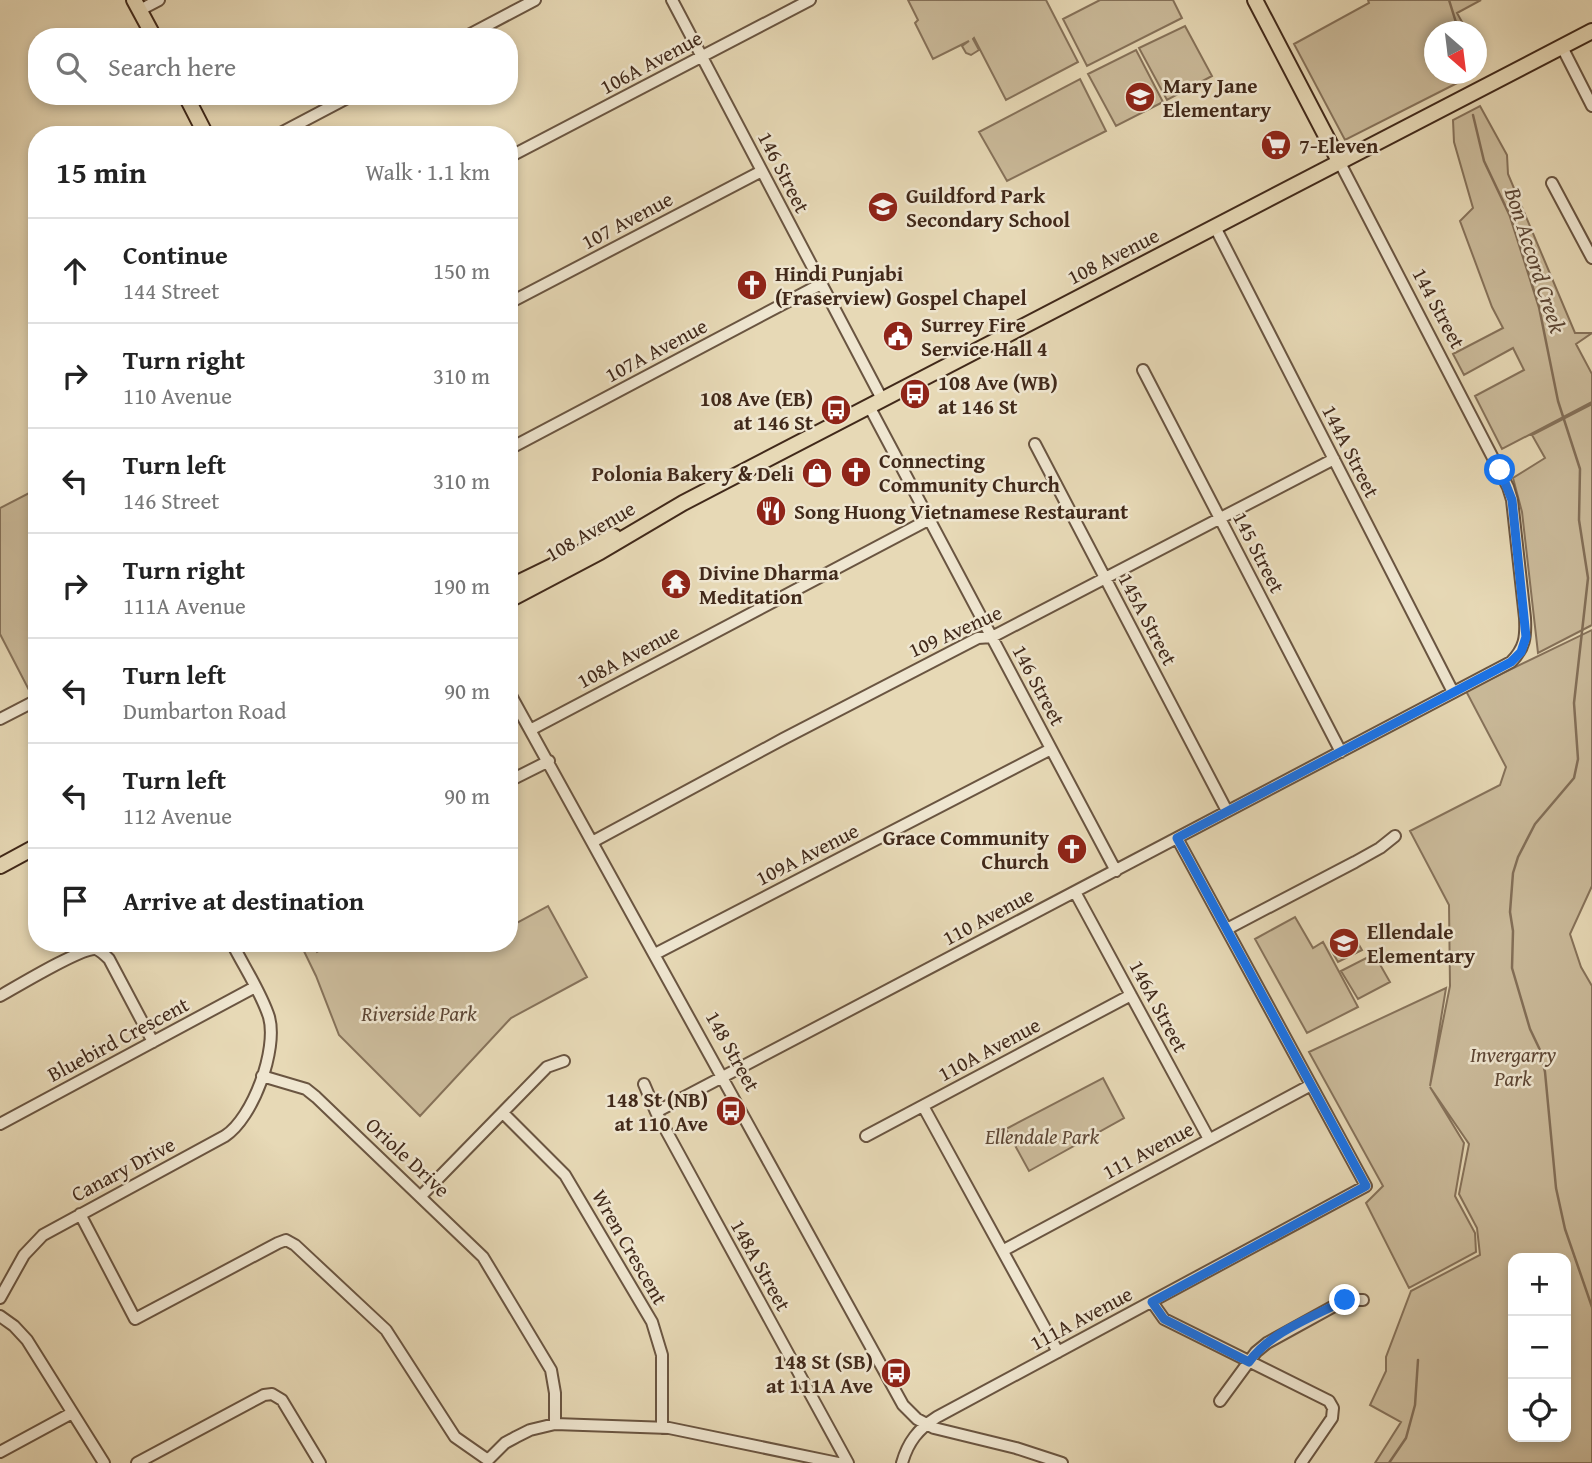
<!DOCTYPE html>
<meta charset="utf-8">
<style>
:root{--surface:#fff;--page:#f6f6f6;--text:#222;--muted:#767676;--line:#e0e0e0}
body{margin:0;font-family:"Gentium Book Plus",serif;background:var(--page);color:var(--text)}
.controls{position:absolute;right:21px;bottom:21px;display:grid;overflow:hidden;border-radius:14px;box-shadow:0 4px 10px #0003}
.controls button{width:63px;height:63px;display:grid;place-items:center;padding:0;border:0;border-bottom:2px solid var(--line);background:var(--surface);color:var(--text);font:35px sans-serif}
.compass{position:absolute;left:1424px;top:21px;width:63px;height:63px;border-radius:50%;background:var(--surface);box-shadow:0 4px 10px #0003;rotate:152deg}
.stop{position:absolute;width:21px;height:21px;margin:-16px;border:5px solid #1a73e8;border-radius:50%;background:#fff}
.stop.end{background:#1a73e8;border-color:#fff;box-shadow:0 2px 7px #0008}
.list{margin:0;padding:0;list-style:none}
h2{display:flex;justify-content:space-between;align-items:center;height:91px;margin:0;padding:0 28px;font-size:30px}
h2 small{font-size:23px;font-weight:400;color:var(--muted)}
.list li{display:grid;grid-template-columns:46px 1fr auto;gap:21px;align-items:center;box-sizing:border-box;height:105px;padding:0 28px;border-top:2px solid var(--line)}
.list b{display:block;font-size:26px;white-space:nowrap}
.list p{margin:0;font-size:23px;white-space:nowrap;color:var(--muted)}
.list em{font-size:23px;font-style:normal;color:var(--muted)}
.icon{flex:none;width:38px;height:38px;fill:none;stroke:currentColor;stroke-width:2;stroke-linecap:round;stroke-linejoin:round}
.map{position:relative;flex:none;width:1592px;height:1463px;overflow:hidden}
.search{position:absolute;background:var(--surface);box-shadow:0 4px 10px #0003;left:28px;top:28px;width:490px;height:77px;display:flex;align-items:center;gap:18px;box-sizing:border-box;padding:0 24px;border-radius:28px;color:var(--muted);font-size:26px}
.panel{position:absolute;background:var(--surface);box-shadow:0 4px 10px #0003;left:28px;top:126px;width:490px;height:826px;border-radius:28px}
.map>svg:first-child{display:block}
</style>
<div class="map">
<svg width="1592" height="1463" viewBox="0 0 1592 1463">
<rect width="100%" height="100%" fill="#e7d9b6"/>
<filter id="stains"><feTurbulence type="fractalNoise" baseFrequency=".00286" numOctaves="4"/><feColorMatrix values="0 0 0 0 .2 0 0 0 0 .09 0 0 0 0 .02 0 0 0 .5 -.17"/></filter>
<radialGradient id="worn" r=".72"><stop offset=".6" stop-color="#630" stop-opacity="0"/><stop offset="1" stop-color="#630" stop-opacity=".3"/></radialGradient>
<path fill="#cbbb9b" stroke="#86725a" stroke-width="2" fill-rule="evenodd" d="M908 0H1046L1078 62 1006 100 974 38 973 39 979 50 971 55 966 53 962 46 969 41 933 59 915 23 918 20Z
M1100 0H1173L1182 18 1087 66 1063 19Z
M1368 0H1481L1457 13 1467 31 1434 32V74H1475L1345 140 1294 44 1369 3Z
M1185 26 1212 76 1167 100 1139 48Z
M1136 50 1163 102 1116 126 1088 74Z
M1080 79 1106 131 1007 181 979 132Z
M1480 106 1507 155 1508 174 1575 333H1592L1576 344 1592 374V402L1502 449 1475 396 1524 370 1513 348 1464 375 1453 354 1503 328 1492 307 1460 221 1473 208 1454 142 1453 120Z
M1592 404V625L1538 653 1522 512 1513 478 1545 458 1532 435Z
M37 489V691L31 694 0 634V508Z
M1592 630V886L1570 934 1581 967 1592 986V1463H1375L1401 1422 1370 1405 1386 1371V1357L1411 1291 1480 1255 1477 1228 1459 1194 1469 1144 1430 1087 1464 1143 1455 1196 1475 1233 1476 1252 1409 1288 1366 1203 1383 1186 1309 1052 1446 988 1430 1086 1450 986 1449 905 1410 831 1500 785 1506 767 1466 691ZM1513 1258H1566V1437H1513Z
M548 906 587 977 511 1018 420 1116 339 1035 316 976 300 943H312L317 952 333 943H509V927Z
M1295 917 1313 948 1323 942 1358 1007 1307 1033 1255 939Z
M1355 938 1362 950 1338 962 1331 950Z
M1374 954 1390 982 1358 999 1341 971Z
M1103 1078 1124 1118 1029 1171 1006 1129Z"/>
<g fill="none" stroke-linecap="round" stroke-linejoin="round">
<path stroke="#836f58" stroke-width="2.5" d="M1449 0 1459 32
M1473 115 1484 161 1510 216 1539 307 1558 401 1580 469 1579 520 1588 578 1574 703 1578 759 1574 778 1535 824 1518 857 1513 873 1510 912 1513 931 1512 968 1530 1029 1540 1050 1545 1072 1556 1188 1565 1229 1592 1307
M1389 1463 1406 1438 1415 1405 1418 1360"/>
<g stroke="#6a5541" stroke-width="14">
<path id="minor" d="M672 0 882 399
M140 10 159 0
M465 37 535 0
M1562 47 1592 106
M277 135 351 96
M509 157 810 0
M1552 183 1592 258
M1215 227 1453 692
M509 303 762 171
M1143 370 1341 752
M869 406 1116 871
M1035 444 1227 811
M509 449 821 284
M509 692 903 1405 917 1419 934 1428 1016 1448 1062 1463
M0 719 37 700
M532 729 928 520
M509 781 549 761
M594 841 783 739 978 638 992 637 1334 459
M1075 892 1209 1139
M1227 929 1355 862 1380 848 1395 836
M655 954 1051 749
M0 996C16 987 82 947 96 949 101 951 105 955 109 959L153 1042
M262 1076 306 1089 316 1097 483 1257 551 1370 555 1393V1424
M644 1084 656 1112 848 1463
M923 1106 1058 1352
M656 1112 1511 662C1525 648 1526 637 1525 618L1512 500 1508 487 1339 161
M503 1113 565 1175 652 1322 662 1355V1428
M0 1124 255 987
M866 1136 1131 995
M421 1196 547 1067 564 1061
M80 1214 135 1319 278 1243 286 1240 295 1245 386 1330 455 1437 488 1460
M1004 1250 1311 1085
M0 1298 24 1255 43 1235 225 1136C253 1118 278 1049 269 1017 261 992 244 967 232 943
M1152 1302 1164 1319 1329 1401 1333 1408 1332 1418 1301 1463
M0 1316 14 1326 27 1340 104 1463
M1220 1401 1256 1352 1267 1343 1345 1300H1363
M0 1452 72 1413
M488 1460 505 1443 516 1437 530 1430 555 1424 669 1428 838 1463
M137 1463 264 1395 272 1394 282 1400 320 1463
M902 1463C908 1442 918 1429 937 1417L1366 1186 1177 838"/>
</g>
<g stroke="#41291a" stroke-width="18">
<path id="major" d="M134 0 154 37
M1255 0 1339 161
M186 96 206 135
M509 587 614 536
M509 600 600 552 683 503 1592 31
M0 866 37 846"/>
</g>
<use href="#minor" stroke="#efe6d0" stroke-width="10"/>
<use href="#major" stroke="#e7d9b6" stroke-width="14"/>
</g>
<g fill="none" stroke-linecap="round" stroke-linejoin="round">
<path stroke="#1a73e8" stroke-width="9" d="M1345 1300C1313 1317 1270 1332 1249 1362L1164 1319 1152 1302 1366 1186 1177 838 1511 662 1521 652 1526 637 1512 500 1500 470"/>
</g>
<defs>
<g id="school-disc" transform="scale(1.575)"><circle r="9.5" fill="#8f2418" stroke="#efe6d0"/><path d="M0-5L7-2L0 1L-7-2ZM-4 1L0 2.5L4 1V4Q0 6-4 4Z" fill="#fff"/></g>
<g id="supermarket-disc" transform="scale(1.575)"><circle r="9.5" fill="#8f2418" stroke="#efe6d0"/><path d="M-6-5.5h2.5l.6 2H6L4.5 2H-2.5L-4.4-4H-6ZM-1.5 3.2a1.3 1.3 0 1 0 .1 0ZM3 3.2a1.3 1.3 0 1 0 .1 0Z" fill="#fff"/></g>
<g id="church-disc" transform="scale(1.575)"><circle r="9.5" fill="#8f2418" stroke="#efe6d0"/><path d="M-1.2-6h2.4v3.5h3.3v2.4h-3.3V6h-2.4V-.1h-3.3v-2.4h3.3Z" fill="#fff"/></g>
<g id="civic-disc" transform="scale(1.575)"><circle r="9.5" fill="#8f2418" stroke="#efe6d0"/><path d="M-.6-6.5H3V-4.5H.6V-3L4-1V1h2V6H-6V1h2V-1L-.6-3ZM-1.2 2.5V6h2.4V2.5Z" fill="#fff"/></g>
<g id="bus-disc" transform="scale(1.575)"><circle r="9.5" fill="#8f2418" stroke="#efe6d0"/><path d="M-5-6H5V4H4V6H2V4H-2V6H-4V4H-5ZM-3.5-4V0h7V-4ZM-3.5 1.2v1.5H-2V1.2ZM2 1.2v1.5H3.5V1.2Z" fill="#fff"/></g>
<g id="shop-disc" transform="scale(1.575)"><circle r="9.5" fill="#8f2418" stroke="#efe6d0"/><path d="M-5-2.5h2.3a2.7 3.5 0 0 1 5.4 0H5L5.5 6h-11ZM-1.5-2.5h3a1.5 2.3 0 0 0-3 0Z" fill="#fff"/></g>
<g id="restaurant-disc" transform="scale(1.575)"><circle r="9.5" fill="#8f2418" stroke="#efe6d0"/><path d="M-5-6h1v4h1v-4h1v4h1v-4h1v5L-1.5 .5V6h-2V.5L-5-1ZM5-6V6H3V1.5H1.5Q1.5-4 5-6Z" fill="#fff"/></g>
<g id="temple-disc" transform="scale(1.575)"><circle r="9.5" fill="#8f2418" stroke="#efe6d0"/><path d="M0-6L5-2H3V0L6.5 2.5H4V6H1.5V3h-3V6H-4V2.5H-6.5L-3 0V-2H-5Z" fill="#fff"/></g>
</defs>
<g fill-rule="evenodd">
<use href="#school-disc" x="1140" y="97"/>
<use href="#supermarket-disc" x="1276" y="145"/>
<use href="#school-disc" x="883" y="207"/>
<use href="#church-disc" x="752" y="285"/>
<use href="#civic-disc" x="898" y="336"/>
<use href="#bus-disc" x="915" y="394"/>
<use href="#bus-disc" x="836" y="410"/>
<use href="#church-disc" x="856" y="472"/>
<use href="#shop-disc" x="817" y="473"/>
<use href="#restaurant-disc" x="771" y="511"/>
<use href="#temple-disc" x="676" y="584"/>
<use href="#church-disc" x="1072" y="849"/>
<use href="#school-disc" x="1344" y="943"/>
<use href="#bus-disc" x="731" y="1111"/>
<use href="#bus-disc" x="896" y="1373"/>
</g>
<g text-anchor="middle" dominant-baseline="central" stroke-width="5" stroke-linejoin="round" paint-order="stroke">
<g font-size="21" fill="#41291a" stroke="#efe6d0">
<text transform="translate(651 62) rotate(-28)">106A Avenue</text>
<text transform="translate(784 172) rotate(63)">146 Street</text>
<text transform="translate(627 220) rotate(-28)">107 Avenue</text>
<text transform="translate(1113 256) rotate(-27)">108 Avenue</text>
<text transform="translate(1439 308) rotate(62)">144 Street</text>
<text transform="translate(656 350) rotate(-28)">107A Avenue</text>
<text transform="translate(1351 451) rotate(63)">144A Street</text>
<text transform="translate(590 531) rotate(-30)">108 Avenue</text>
<text transform="translate(1259 552) rotate(63)">145 Street</text>
<text transform="translate(1148 619) rotate(62)">145A Street</text>
<text transform="translate(955 631) rotate(-24)">109 Avenue</text>
<text transform="translate(628 656) rotate(-28)">108A Avenue</text>
<text transform="translate(1039 685) rotate(62)">146 Street</text>
<text transform="translate(807 854) rotate(-27)">109A Avenue</text>
<text transform="translate(988 916) rotate(-28)">110 Avenue</text>
<text transform="translate(1159 1006) rotate(62)">146A Street</text>
<text transform="translate(118 1039) rotate(-28)">Bluebird Crescent</text>
<text transform="translate(989 1049) rotate(-28)">110A Avenue</text>
<text transform="translate(733 1051) rotate(61)">148 Street</text>
<text transform="translate(1148 1150) rotate(-28)">111 Avenue</text>
<text transform="translate(408 1157) rotate(43)">Oriole Drive</text>
<text transform="translate(123 1169) rotate(-28)">Canary Drive</text>
<text transform="translate(630 1247) rotate(60)">Wren Crescent</text>
<text transform="translate(761 1265) rotate(61)">148A Street</text>
<text transform="translate(1081 1318) rotate(-28)">111A Avenue</text>
</g>
<g font-size="21" font-weight="bold" fill="#41291a" stroke="#efe6d0" text-anchor="start">
<text x="1163" y="85">Mary Jane<tspan x="1163" dy="24">Elementary</tspan></text>
<text x="1299" y="145">7-Eleven</text>
<text x="906" y="195">Guildford Park<tspan x="906" dy="24">Secondary School</tspan></text>
<text x="775" y="273">Hindi Punjabi<tspan x="775" dy="24">(Fraserview) Gospel Chapel</tspan></text>
<text x="921" y="324">Surrey Fire<tspan x="921" dy="24">Service Hall 4</tspan></text>
<text x="938" y="382">108 Ave (WB)<tspan x="938" dy="24">at 146 St</tspan></text>
<text x="813" y="398" text-anchor="end">108 Ave (EB)<tspan x="813" dy="24">at 146 St</tspan></text>
<text x="879" y="460">Connecting<tspan x="879" dy="24">Community Church</tspan></text>
<text x="794" y="473" text-anchor="end">Polonia Bakery &amp; Deli</text>
<text x="794" y="511">Song Huong Vietnamese Restaurant</text>
<text x="699" y="572">Divine Dharma<tspan x="699" dy="24">Meditation</tspan></text>
<text x="1049" y="837" text-anchor="end">Grace Community<tspan x="1049" dy="24">Church</tspan></text>
<text x="1367" y="931">Ellendale<tspan x="1367" dy="24">Elementary</tspan></text>
<text x="708" y="1099" text-anchor="end">148 St (NB)<tspan x="708" dy="24">at 110 Ave</tspan></text>
<text x="873" y="1361" text-anchor="end">148 St (SB)<tspan x="873" dy="24">at 111A Ave</tspan></text>
</g>
<g font-size="21" font-style="italic" fill="#5d4634" stroke="#efe6d0">
<text x="419" y="1013">Riverside Park</text>
<text x="1513" y="1054">Invergarry<tspan x="1513" dy="24">Park</tspan></text>
<text x="1042" y="1136">Ellendale Park</text>
</g>
<g font-size="23" font-style="italic" fill="#5c4634" stroke="#efe6d0">
<text transform="translate(1536 260) rotate(72)">Bon Accord Creek</text>
</g>
</g>
<rect width="100%" height="100%" filter="url(#stains)"/>
<rect width="100%" height="100%" fill="url(#worn)"/>
</svg>
<div class="controls">
<button>+</button>
<button>−</button>
<button><svg class="icon" aria-label="locate" viewBox="0 0 24 24"><circle cx="12" cy="12" r="6"/><path d="M12 2v4M12 18v4M2 12h4M18 12h4"/></svg></button>
</div>
<svg class="compass" viewBox="-18 -18 36 36"><path d="M0-13l5 13h-10z" fill="#e53935"/><path d="M0 13l5-13h-10z" fill="#767676"/></svg>
<div class="stop" style="left:1500px;top:470px"></div>
<div class="stop end" style="left:1345px;top:1300px"></div>
<div class="search"><svg class="icon" aria-label="search" viewBox="0 0 24 24"><circle cx="10" cy="10" r="6"/><path d="M15 15l6 6"/></svg>Search here</div>
<section class="panel">
<h2>15 min<small>Walk · 1.1 km</small></h2>
<ul class="list">
<li><svg class="icon" aria-label="ahead" viewBox="0 0 24 24"><path d="M12 20V5M6 11l6-6 6 6"/></svg><div><b>Continue</b><p>144 Street</p></div><em>150 m</em></li>
<li><svg class="icon" aria-label="right" viewBox="0 0 24 24"><path d="M7 20v-9h11M14 6l5 5-5 5"/></svg><div><b>Turn right</b><p>110 Avenue</p></div><em>310 m</em></li>
<li><svg class="icon" aria-label="left" viewBox="0 0 24 24"><path d="M17 20v-9H6M10 6l-5 5 5 5"/></svg><div><b>Turn left</b><p>146 Street</p></div><em>310 m</em></li>
<li><svg class="icon" aria-label="right" viewBox="0 0 24 24"><path d="M7 20v-9h11M14 6l5 5-5 5"/></svg><div><b>Turn right</b><p>111A Avenue</p></div><em>190 m</em></li>
<li><svg class="icon" aria-label="left" viewBox="0 0 24 24"><path d="M17 20v-9H6M10 6l-5 5 5 5"/></svg><div><b>Turn left</b><p>Dumbarton Road</p></div><em>90 m</em></li>
<li><svg class="icon" aria-label="left" viewBox="0 0 24 24"><path d="M17 20v-9H6M10 6l-5 5 5 5"/></svg><div><b>Turn left</b><p>112 Avenue</p></div><em>90 m</em></li>
<li><svg class="icon" aria-label="arrive" viewBox="0 0 24 24"><path d="M6 21V4h12l-3 4 3 4H6"/></svg><div><b>Arrive at destination</b></div></li>
</ul>
</section>
</div>
